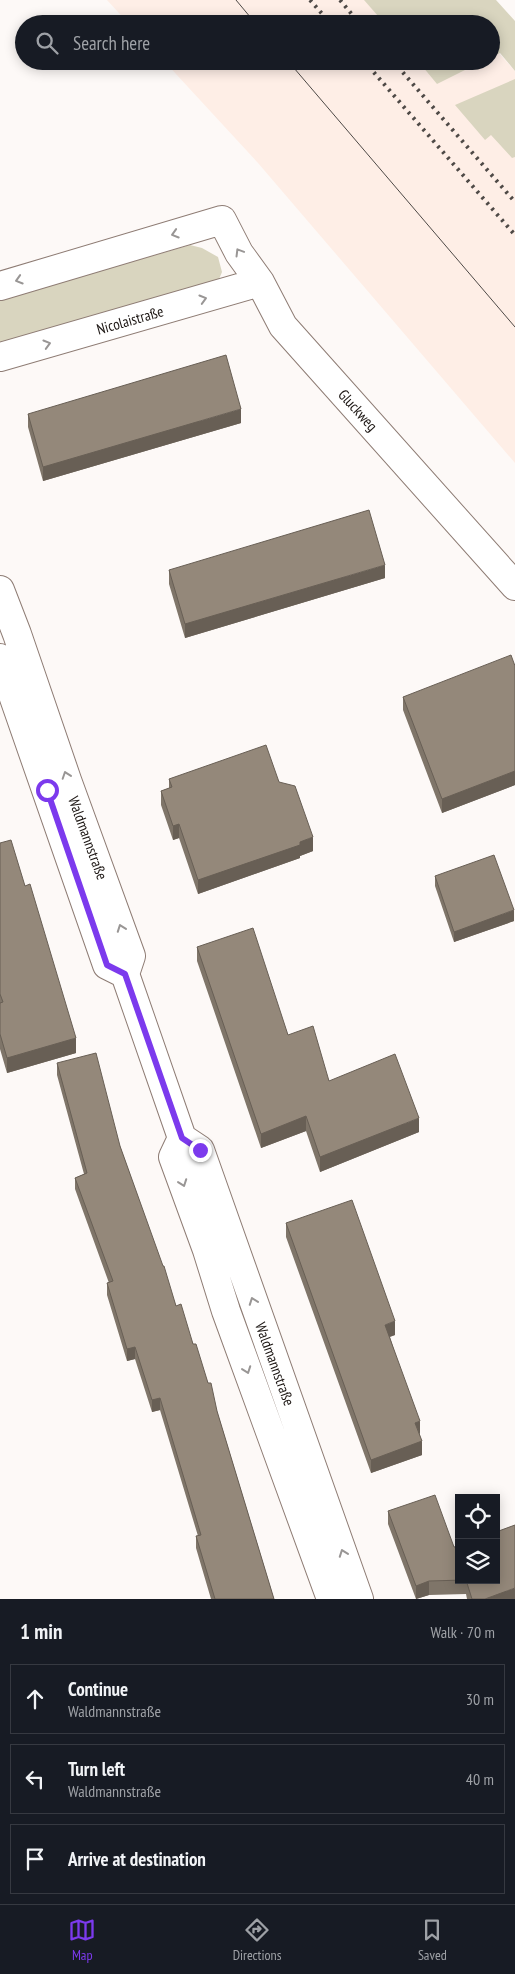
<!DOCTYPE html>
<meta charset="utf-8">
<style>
:root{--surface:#171b24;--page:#242831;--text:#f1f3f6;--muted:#9ea1a6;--line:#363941;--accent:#7c3aed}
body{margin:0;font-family:"PT Sans Narrow",sans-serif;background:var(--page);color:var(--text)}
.controls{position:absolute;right:15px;bottom:15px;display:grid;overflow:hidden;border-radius:0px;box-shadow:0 2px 12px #0003}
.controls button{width:45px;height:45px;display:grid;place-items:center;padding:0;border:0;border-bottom:1px solid var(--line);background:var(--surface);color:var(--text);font:25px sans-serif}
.stop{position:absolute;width:15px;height:15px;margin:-11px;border:4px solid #7c3aed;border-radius:50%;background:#fff}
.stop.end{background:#7c3aed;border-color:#fff;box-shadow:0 1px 5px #0008}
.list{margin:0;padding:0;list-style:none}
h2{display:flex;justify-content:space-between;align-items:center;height:65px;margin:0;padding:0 20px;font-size:21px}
h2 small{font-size:16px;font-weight:400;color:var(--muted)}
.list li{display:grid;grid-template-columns:32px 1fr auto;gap:15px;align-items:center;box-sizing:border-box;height:70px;margin:0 10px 10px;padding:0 10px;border:1px solid var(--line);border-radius:0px}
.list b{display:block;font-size:19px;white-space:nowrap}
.list p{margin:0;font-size:16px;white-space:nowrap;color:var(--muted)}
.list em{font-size:16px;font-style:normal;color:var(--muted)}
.icon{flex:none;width:28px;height:28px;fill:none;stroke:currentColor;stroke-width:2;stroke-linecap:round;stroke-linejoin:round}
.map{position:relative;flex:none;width:515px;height:1599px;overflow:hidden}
.search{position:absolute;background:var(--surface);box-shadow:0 2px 12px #0003;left:15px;right:15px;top:15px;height:55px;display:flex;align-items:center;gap:12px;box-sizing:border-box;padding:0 18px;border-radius:28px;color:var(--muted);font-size:19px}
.sheet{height:305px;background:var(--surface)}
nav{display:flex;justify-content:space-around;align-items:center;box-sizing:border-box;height:70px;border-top:1px solid var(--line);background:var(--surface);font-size:14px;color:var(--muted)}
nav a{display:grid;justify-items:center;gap:2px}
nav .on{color:var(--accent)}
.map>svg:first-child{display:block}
</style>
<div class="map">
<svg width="515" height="1599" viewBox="0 0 515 1599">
<rect width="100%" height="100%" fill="#fdf9f7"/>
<path fill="#feeee6" d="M107 0H453L474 24H129Z
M491 44 515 71V463L258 163 164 61H491Z"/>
<path fill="#d9d5bf" d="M364 0H496L515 21V71L500 53 491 57V24H385Z
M418 61H483L437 84Z
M515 79V157L512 158 491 135 485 140 455 105Z
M190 245 202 248 218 257 222 272 217 284 0 346V300Z"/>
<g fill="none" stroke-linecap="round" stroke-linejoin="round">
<g stroke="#8e7c74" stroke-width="30">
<path id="minor" d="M0 286 222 220 239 253 260 282 283 326 515 586
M0 357 260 282
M0 590 17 634 67 780 131 956 125 974 182 1138 200 1150 359 1599
M0 658 107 965 125 974
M182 1138 173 1157 207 1250 226 1311 331 1599"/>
</g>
<use href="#minor" stroke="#fff" stroke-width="28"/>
<path stroke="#4e4946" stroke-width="1" d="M236 0 256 24
M288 61 515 327"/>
<path stroke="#4e4946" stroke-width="4" stroke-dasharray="2.5 5" stroke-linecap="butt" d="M310 0 331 24
M340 0 360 24
M364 61 515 235
M393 61 515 202"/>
</g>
<path fill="#7f7569" d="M28 414 241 423 43 481 28 427Z
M169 570 385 578 185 638 169 584Z
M515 666V785L442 813 403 710V697Z
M169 779 279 782 313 851 300 856V858L198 894 179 838 173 840 161 805V791L169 788Z
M0 843 25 886 76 1053 7 1073 0 1049Z
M435 876 514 921 454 942 435 886Z
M197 947 288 1035 329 1081 419 1132 320 1172 306 1131 261 1148 197 961Z
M57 1063 120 1146 176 1306 193 1344 208 1383 217 1411 274 1599H211L196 1548V1536H198L160 1410 152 1412 135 1359 127 1361 107 1295V1283H109L75 1189V1178L84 1174 57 1075Z
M286 1223 395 1335 390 1337 420 1435 422 1455 371 1473 286 1237Z
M388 1511 454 1547 515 1599H467L466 1594 429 1595 416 1599 388 1524Z"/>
<path fill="#685f55" d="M241 409V423L43 481V467Z
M385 565V578L185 638V624Z
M515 771V785L442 813V799Z
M179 824V838L173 840V826Z
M313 837V851L300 856V858L198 894V880Z
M514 910V921L454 942V932Z
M76 1038V1053L7 1073V1058Z
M306 1116V1131L261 1148V1134Z
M419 1118V1132L320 1172V1157Z
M395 1321V1335L385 1338V1325Z
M135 1347V1359L127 1361V1349Z
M160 1398V1410L152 1412V1400Z
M420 1421V1435L415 1423Z
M422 1441V1455L371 1473V1460Z
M429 1581V1595L416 1599V1586Z
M515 1588V1599H485Z"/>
<path fill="#94887a" stroke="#685f55" d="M226 355 241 409 43 467 28 414Z
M369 510 385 565 185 624 169 570Z
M511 655 515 666V771L442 799 403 697Z
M266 745 279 782 295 786 313 837 300 842V845L198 880 179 824 173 826 161 791 172 787 169 779Z
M11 840 25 886 30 884 76 1038 7 1058 0 1034V1003L3 1002 0 994V843Z
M494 855 514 910 454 932 435 876Z
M253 928 288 1035 313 1026 329 1081 395 1054 419 1118 320 1157 306 1116 261 1134 197 947Z
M96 1053 120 1146 163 1266H164L176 1306 181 1304 193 1344H196L208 1383H211L217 1411 274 1599H215L196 1536 201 1535 160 1398 152 1400 135 1347 127 1349 107 1283 113 1281 75 1178 87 1173 57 1063Z
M352 1200 395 1321 385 1325 420 1421 415 1423 422 1441 371 1460 286 1223Z
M435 1495 454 1547 459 1546V1580H464L429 1581 416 1586 388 1511Z
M515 1525V1588L485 1599H472L466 1580H496V1532Z"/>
<defs><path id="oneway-chevron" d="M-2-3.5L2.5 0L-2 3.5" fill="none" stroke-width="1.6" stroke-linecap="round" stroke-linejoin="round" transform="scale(1.25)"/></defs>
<g stroke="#999695">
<use href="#oneway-chevron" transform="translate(175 234) rotate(163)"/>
<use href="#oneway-chevron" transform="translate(239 252) rotate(-121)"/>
<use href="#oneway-chevron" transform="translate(19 280) rotate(163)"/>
<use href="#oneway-chevron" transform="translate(203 299) rotate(-16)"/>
<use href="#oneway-chevron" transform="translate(47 344) rotate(-16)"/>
<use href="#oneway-chevron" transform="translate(66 775) rotate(-109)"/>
<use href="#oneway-chevron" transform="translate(121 928) rotate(-110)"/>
<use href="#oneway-chevron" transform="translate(183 1183) rotate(70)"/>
<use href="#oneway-chevron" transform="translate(253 1301) rotate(-110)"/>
<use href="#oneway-chevron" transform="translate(247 1370) rotate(70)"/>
<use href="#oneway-chevron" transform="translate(343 1553) rotate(-110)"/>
</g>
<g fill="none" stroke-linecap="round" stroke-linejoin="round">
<path stroke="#7c3aed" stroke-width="6" d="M47 790 107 965 125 974 182 1138 200 1150"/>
</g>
<g text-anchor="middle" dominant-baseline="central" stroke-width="4.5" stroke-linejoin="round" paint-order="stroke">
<g font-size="15" fill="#1c1613" stroke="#fff">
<text transform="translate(130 320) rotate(-16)">Nicolaistraße</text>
<text transform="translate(358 410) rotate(48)">Gluckweg</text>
<text transform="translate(88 838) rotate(70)">Waldmannstraße</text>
<text transform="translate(275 1364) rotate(70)">Waldmannstraße</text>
</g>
</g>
</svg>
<div class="controls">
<button><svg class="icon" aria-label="locate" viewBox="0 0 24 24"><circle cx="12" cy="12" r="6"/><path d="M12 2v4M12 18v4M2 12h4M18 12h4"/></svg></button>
<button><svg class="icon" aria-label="layers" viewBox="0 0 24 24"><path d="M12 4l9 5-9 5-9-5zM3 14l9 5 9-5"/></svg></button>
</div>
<div class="stop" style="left:47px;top:790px"></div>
<div class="stop end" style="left:200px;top:1150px"></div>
<div class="search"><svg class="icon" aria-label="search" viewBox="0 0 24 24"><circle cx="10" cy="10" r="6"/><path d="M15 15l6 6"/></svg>Search here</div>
</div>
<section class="sheet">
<h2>1 min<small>Walk · 70 m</small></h2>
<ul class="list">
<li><svg class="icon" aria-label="ahead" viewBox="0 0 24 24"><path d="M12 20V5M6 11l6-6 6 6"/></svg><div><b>Continue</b><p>Waldmannstraße</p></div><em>30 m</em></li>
<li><svg class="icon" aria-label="left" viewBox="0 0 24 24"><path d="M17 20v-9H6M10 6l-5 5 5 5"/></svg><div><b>Turn left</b><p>Waldmannstraße</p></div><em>40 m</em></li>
<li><svg class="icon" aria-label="arrive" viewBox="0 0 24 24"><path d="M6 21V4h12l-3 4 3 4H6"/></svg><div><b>Arrive at destination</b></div></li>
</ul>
</section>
<nav>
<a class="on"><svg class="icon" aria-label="map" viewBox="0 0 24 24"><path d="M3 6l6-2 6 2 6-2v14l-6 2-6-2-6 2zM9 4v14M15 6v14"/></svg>Map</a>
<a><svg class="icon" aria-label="directions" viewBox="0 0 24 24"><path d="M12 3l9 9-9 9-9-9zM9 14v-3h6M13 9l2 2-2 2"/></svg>Directions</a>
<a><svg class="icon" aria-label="saved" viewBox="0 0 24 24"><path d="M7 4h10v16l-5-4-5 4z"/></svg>Saved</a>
</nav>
